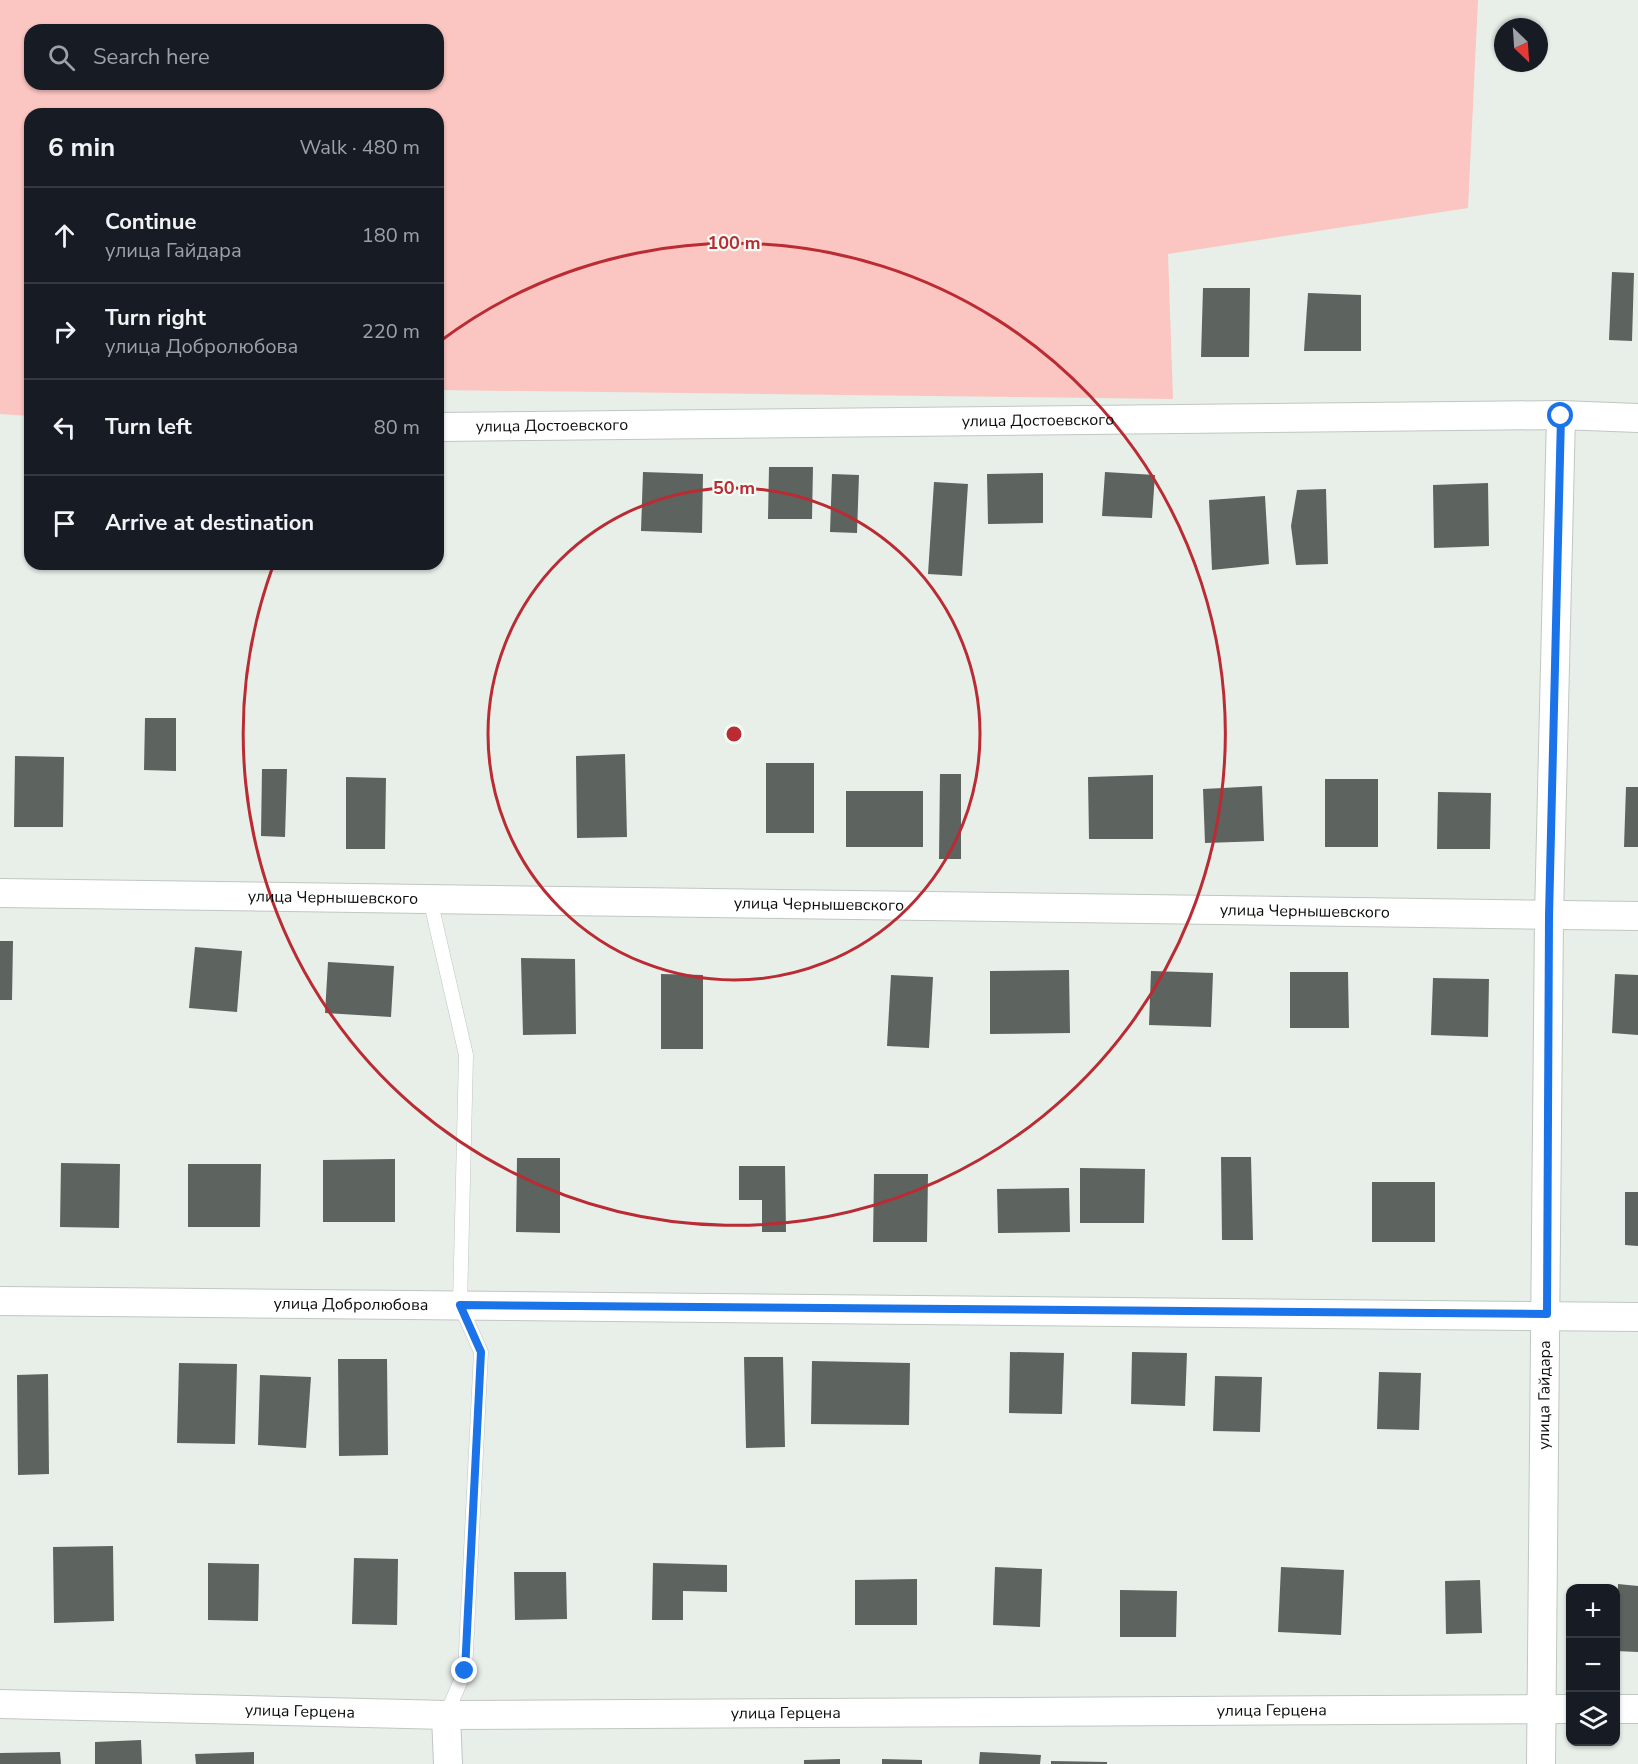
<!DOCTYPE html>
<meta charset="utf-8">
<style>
:root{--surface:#171b24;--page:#20242c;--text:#f1f3f6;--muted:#9ea1a6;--line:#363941}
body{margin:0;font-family:"Nunito Sans",sans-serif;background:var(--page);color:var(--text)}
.controls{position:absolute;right:18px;bottom:18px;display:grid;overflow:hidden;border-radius:12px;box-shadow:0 2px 4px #0004}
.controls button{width:54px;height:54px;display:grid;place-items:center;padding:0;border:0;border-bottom:2px solid var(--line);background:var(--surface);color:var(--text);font:30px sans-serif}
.compass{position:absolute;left:1494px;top:18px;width:54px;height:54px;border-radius:50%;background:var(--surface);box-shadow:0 2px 4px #0004;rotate:155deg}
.stop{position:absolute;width:18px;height:18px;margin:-14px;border:4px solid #1a73e8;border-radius:50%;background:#fff}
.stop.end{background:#1a73e8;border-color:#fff;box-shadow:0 2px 6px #0008}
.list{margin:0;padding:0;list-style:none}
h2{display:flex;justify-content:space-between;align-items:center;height:78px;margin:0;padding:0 24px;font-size:26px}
h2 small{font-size:20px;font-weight:400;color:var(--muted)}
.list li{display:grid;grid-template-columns:39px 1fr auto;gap:18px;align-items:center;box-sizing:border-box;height:96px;padding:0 24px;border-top:2px solid var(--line)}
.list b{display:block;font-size:22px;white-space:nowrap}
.list p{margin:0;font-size:20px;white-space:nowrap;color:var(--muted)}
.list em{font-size:20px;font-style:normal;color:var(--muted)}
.icon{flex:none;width:33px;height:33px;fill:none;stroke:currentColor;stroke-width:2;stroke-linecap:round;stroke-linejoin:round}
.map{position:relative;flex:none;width:1638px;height:1764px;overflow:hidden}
.search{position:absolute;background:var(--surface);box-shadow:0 2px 4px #0004;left:24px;top:24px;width:420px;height:66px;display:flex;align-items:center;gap:15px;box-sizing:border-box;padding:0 21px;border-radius:18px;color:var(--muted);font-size:22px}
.panel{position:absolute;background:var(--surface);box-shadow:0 2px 4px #0004;left:24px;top:108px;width:420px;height:462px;border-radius:18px}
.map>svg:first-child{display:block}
</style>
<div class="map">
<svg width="1638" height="1764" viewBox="0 0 1638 1764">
<rect width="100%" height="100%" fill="#e7efe8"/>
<path fill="#fbc5c1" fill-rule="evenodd" d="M0 0H1478L1468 208 1168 254 1173 399 438 390V114H30V416L0 414ZM30 30H438V84H30Z"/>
<path fill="#5d635e" d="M1612 272 1634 273 1632 341 1609 340Z
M1203 288H1250L1249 357H1201Z
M1308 293 1361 295V351H1304Z
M769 467H813L812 519H768Z
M643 472 703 474 702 533 641 531Z
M1105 472 1155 475 1152 518 1102 516Z
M1043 473V523L988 524 987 474Z
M832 474 859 475 857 533 830 532Z
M934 482 968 484 962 576 928 574Z
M1488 483 1489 546 1434 548 1433 485Z
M1326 489 1328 564 1296 565 1291 526 1297 490Z
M1265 496 1269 564 1212 570 1209 500Z
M145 718H176V771L144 770Z
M625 754 627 837 577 838 576 756Z
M15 756 64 757 63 827H14Z
M766 763H814V833H766Z
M262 769H287L285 837 261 836Z
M940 774H961V859H939Z
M1153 775V839H1089L1088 777Z
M346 777 386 778 385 849H346Z
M1325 779H1378V847H1325Z
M1262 786 1264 841 1205 843 1203 789Z
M1626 787H1638V847H1624Z
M846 791H923V847H846Z
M1438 792 1491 793 1490 849H1437Z
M0 941H13L12 1000H0Z
M195 947 242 951 237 1012 189 1008Z
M521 958 575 959 576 1034 523 1035Z
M328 962 394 966 391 1017 325 1013Z
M1069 970 1070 1033 990 1034V971Z
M1151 971 1213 973 1211 1027 1149 1025Z
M1290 972H1348L1349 1028H1290Z
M661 974 703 975V1049H661Z
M1615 974 1638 975V1035L1612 1033Z
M891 975 933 977 929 1048 887 1046Z
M1433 978 1489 979 1488 1037 1431 1035Z
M1221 1157H1251L1253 1240H1222Z
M517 1158H560V1233L516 1232Z
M395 1159V1222H323V1160Z
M61 1163 120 1164 119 1228 60 1227Z
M188 1164H261L260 1227H188Z
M739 1166H785L786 1232H762V1200H739Z
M1080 1168 1145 1169 1144 1223H1080Z
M874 1174H928L927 1242H873Z
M1372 1182H1435V1242H1372Z
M1069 1188 1070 1232 998 1233 997 1189Z
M1625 1192H1638V1246L1625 1245Z
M1010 1352 1064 1353 1062 1414 1009 1413Z
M1132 1352 1187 1353 1185 1406 1131 1404Z
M744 1357H783L785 1447 746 1448Z
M338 1359H387L388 1455 339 1456Z
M812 1361 910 1363 909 1425 811 1424Z
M179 1363 237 1364 235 1444 177 1443Z
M1379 1372 1421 1373 1419 1430 1377 1429Z
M48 1374 49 1474 18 1475 17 1375Z
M260 1375 311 1377 306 1448 258 1445Z
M1215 1376 1262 1377 1260 1432 1213 1431Z
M113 1546 114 1621 54 1623 53 1547Z
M354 1558 398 1559 397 1625 352 1624Z
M208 1563 259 1564 258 1621 208 1620Z
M653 1563 727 1565V1592L683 1591V1620H652Z
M995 1567 1042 1569 1040 1627 993 1625Z
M1281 1567 1344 1570 1341 1635 1278 1632Z
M514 1572H566L567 1619 515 1620Z
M917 1579V1625H855V1580Z
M1480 1580 1482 1633 1446 1634 1445 1581Z
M1618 1584 1638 1586V1652L1616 1651Z
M1120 1590 1177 1591 1176 1637H1120Z
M141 1740 142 1764H95V1742Z
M60 1752 61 1764H0V1753Z
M254 1752V1764H196L195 1754Z
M980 1752 1041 1755 1040 1764H979Z
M840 1759V1764H804V1760Z
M882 1759 922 1760V1764H882Z
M1051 1761 1107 1762V1764H1051Z"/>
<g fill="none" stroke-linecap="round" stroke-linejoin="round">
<g stroke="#c0c7c1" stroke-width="15">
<path id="service" d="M430 899 466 1055 460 1305 481 1352 465 1671 446 1715"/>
</g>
<g stroke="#c0c7c1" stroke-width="30">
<g id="minor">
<path id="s1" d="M438 427 1561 415 1638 418"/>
<path id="s2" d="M0 893 1638 916"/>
<path id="s3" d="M0 1301 1638 1317"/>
<path id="s4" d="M0 1704 446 1715 1570 1709"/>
<path d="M1616 1709H1638"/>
<path d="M446 1715 448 1764"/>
<path id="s5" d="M1541 1764 1549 916 1561 415"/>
</g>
</g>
<use href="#service" stroke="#fff" stroke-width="14"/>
<use href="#minor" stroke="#fff" stroke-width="28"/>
</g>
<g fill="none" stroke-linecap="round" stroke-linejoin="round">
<path stroke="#1a73e8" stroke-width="8" d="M465 1671 481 1352 460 1305 1547 1314 1549 916 1561 416"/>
</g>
<g fill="none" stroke="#bb2b33" stroke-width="3">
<circle cx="734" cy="734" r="246"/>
<path d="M439 342A491 491 0 1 1 273 566"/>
</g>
<g text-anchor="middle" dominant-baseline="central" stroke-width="4.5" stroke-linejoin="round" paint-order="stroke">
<g font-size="16" fill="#0b0d0b" stroke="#f4fcf6">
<text stroke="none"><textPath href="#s1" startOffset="600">улица Достоевского</textPath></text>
<text stroke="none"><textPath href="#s1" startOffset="114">улица Достоевского</textPath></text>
<text stroke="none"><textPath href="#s2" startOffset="333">улица Чернышевского</textPath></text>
<text stroke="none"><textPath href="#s2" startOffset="819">улица Чернышевского</textPath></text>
<text stroke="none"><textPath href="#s2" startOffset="1305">улица Чернышевского</textPath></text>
<text stroke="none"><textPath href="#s3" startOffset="351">улица Добролюбова</textPath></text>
<text stroke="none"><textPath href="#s5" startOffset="369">улица Гайдара</textPath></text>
<text stroke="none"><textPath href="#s4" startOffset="1272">улица Герцена</textPath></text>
<text stroke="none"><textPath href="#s4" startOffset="300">улица Герцена</textPath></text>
<text stroke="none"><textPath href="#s4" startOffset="786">улица Герцена</textPath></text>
</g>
</g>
<circle cx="734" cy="734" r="9" fill="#bb2b33" stroke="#f4fcf6" stroke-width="3"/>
<g font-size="18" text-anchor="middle" font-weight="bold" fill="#bb2b33" stroke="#f4fcf6" stroke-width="4.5" stroke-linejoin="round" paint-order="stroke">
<text x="734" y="249">100 m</text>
<text x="734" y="494">50 m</text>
</g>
</svg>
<div class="controls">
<button>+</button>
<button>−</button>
<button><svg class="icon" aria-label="layers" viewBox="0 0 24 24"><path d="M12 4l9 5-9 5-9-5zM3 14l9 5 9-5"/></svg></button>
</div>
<svg class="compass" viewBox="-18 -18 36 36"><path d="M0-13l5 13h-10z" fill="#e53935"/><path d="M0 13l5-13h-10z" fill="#9ea1a6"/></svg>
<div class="stop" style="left:1561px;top:416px"></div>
<div class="stop end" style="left:465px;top:1671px"></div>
<div class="search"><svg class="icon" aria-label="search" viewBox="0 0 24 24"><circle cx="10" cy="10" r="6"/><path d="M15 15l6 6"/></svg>Search here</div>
<section class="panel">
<h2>6 min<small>Walk · 480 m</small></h2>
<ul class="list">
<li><svg class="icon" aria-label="ahead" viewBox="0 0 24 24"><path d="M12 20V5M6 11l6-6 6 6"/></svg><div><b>Continue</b><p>улица Гайдара</p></div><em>180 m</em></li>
<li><svg class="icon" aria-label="right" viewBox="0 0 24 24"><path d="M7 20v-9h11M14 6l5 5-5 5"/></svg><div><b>Turn right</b><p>улица Добролюбова</p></div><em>220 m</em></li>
<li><svg class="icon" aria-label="left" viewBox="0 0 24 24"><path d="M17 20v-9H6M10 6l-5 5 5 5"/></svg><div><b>Turn left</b></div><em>80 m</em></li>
<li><svg class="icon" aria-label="arrive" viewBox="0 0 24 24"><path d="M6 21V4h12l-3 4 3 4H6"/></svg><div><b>Arrive at destination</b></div></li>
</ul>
</section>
</div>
